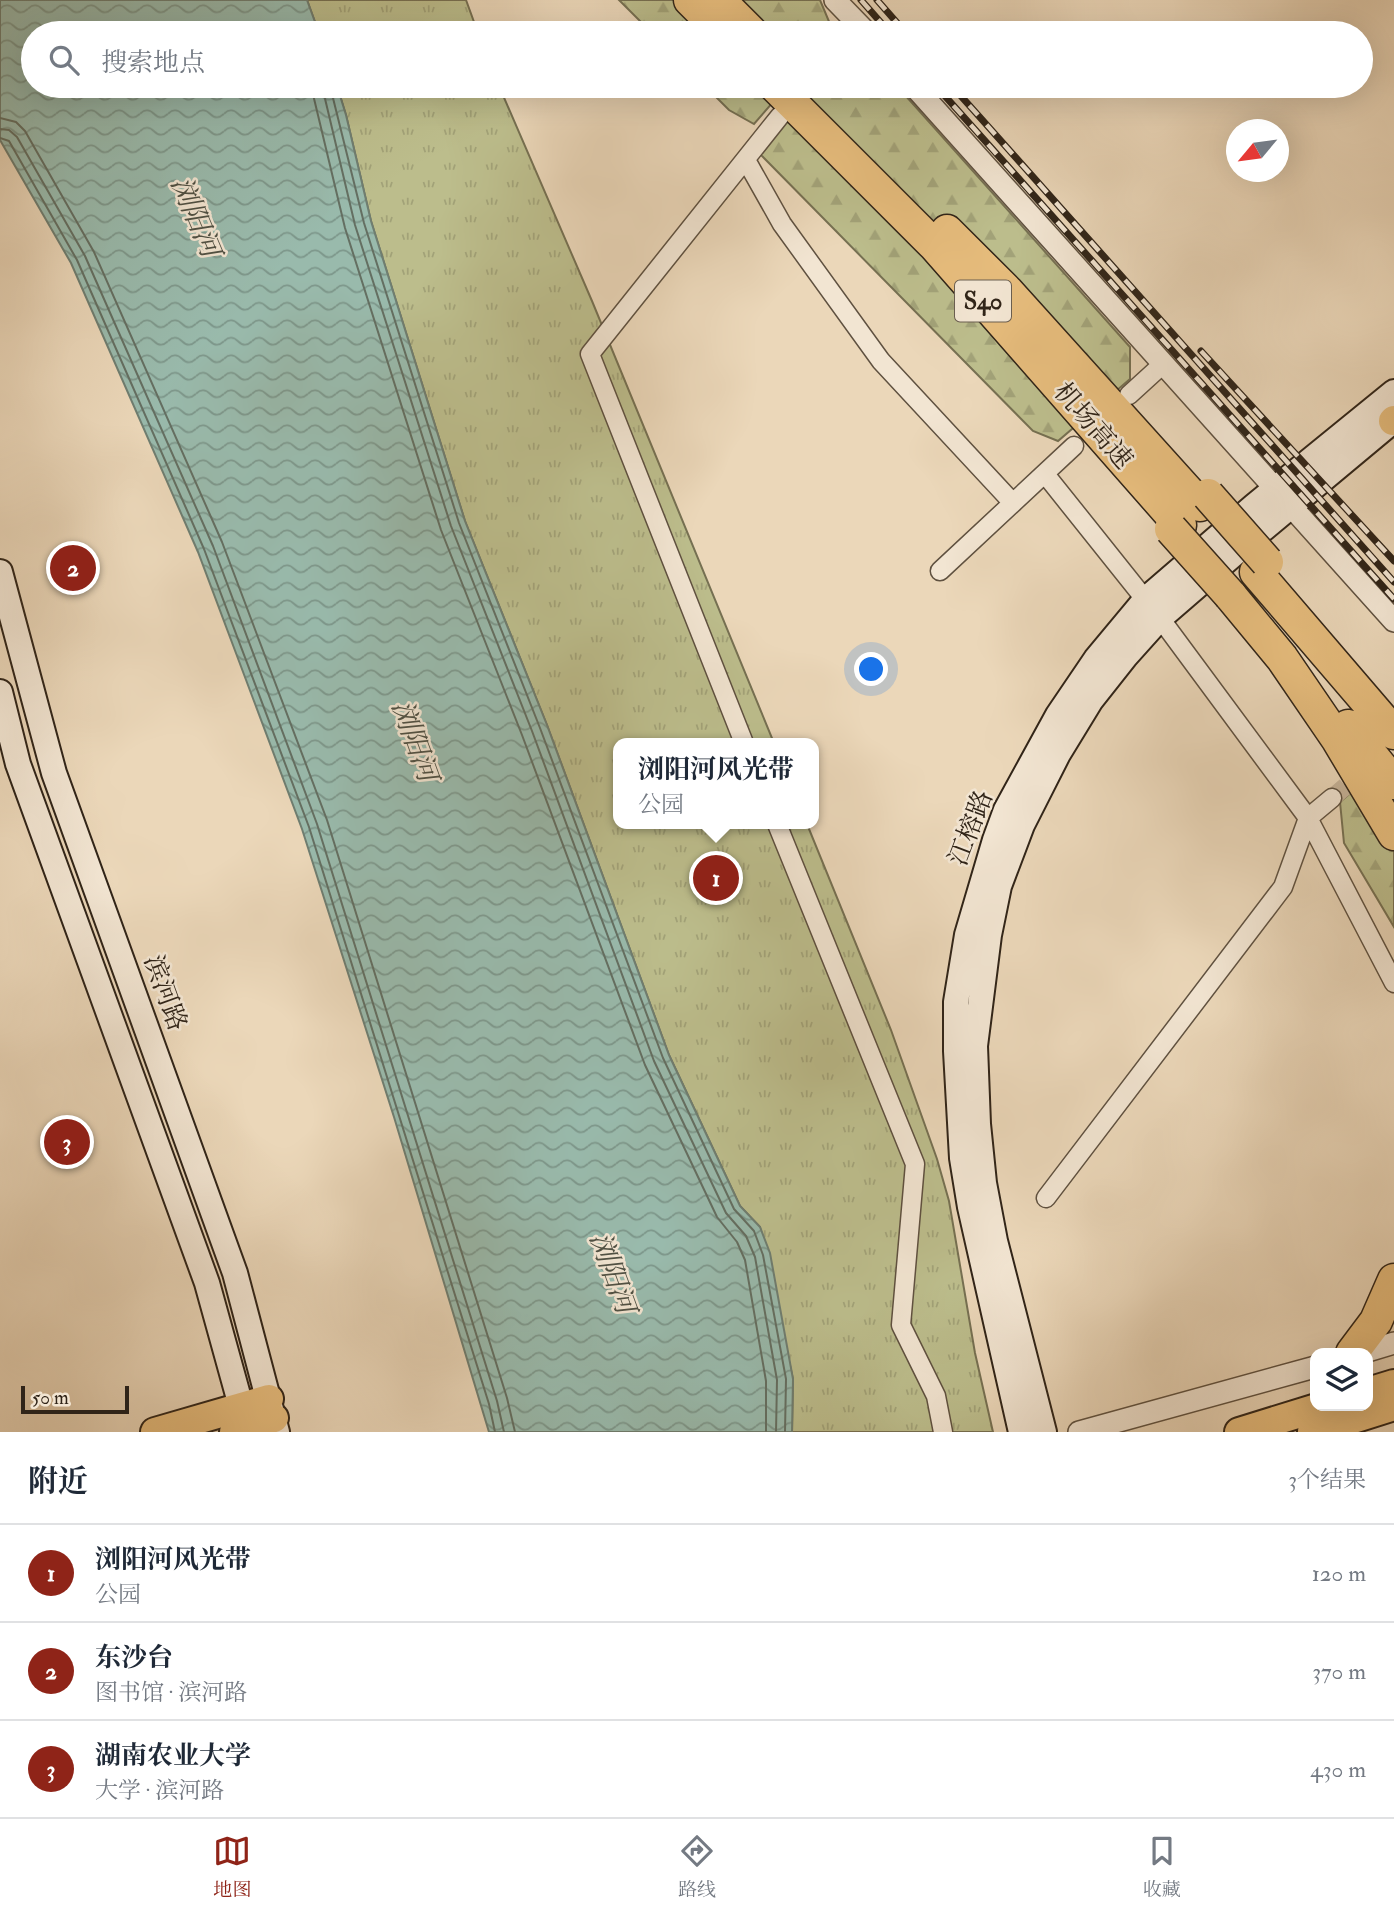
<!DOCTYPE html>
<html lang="zh">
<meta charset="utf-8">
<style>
:root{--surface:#fff;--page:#f2f2f3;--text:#1f2937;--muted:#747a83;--line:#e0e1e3;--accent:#8f2418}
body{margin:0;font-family:"IM FELL Double Pica","Noto Serif SC",serif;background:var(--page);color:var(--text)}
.controls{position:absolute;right:21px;bottom:21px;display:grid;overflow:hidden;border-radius:14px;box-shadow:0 7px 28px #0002}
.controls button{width:63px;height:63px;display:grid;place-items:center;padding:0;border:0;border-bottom:2px solid var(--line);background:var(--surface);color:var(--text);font:35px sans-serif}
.compass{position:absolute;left:1226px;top:119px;width:63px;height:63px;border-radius:50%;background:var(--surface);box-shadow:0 7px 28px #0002;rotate:241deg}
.scale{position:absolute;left:21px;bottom:18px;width:108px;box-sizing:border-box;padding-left:7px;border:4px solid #302418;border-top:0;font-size:19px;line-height:24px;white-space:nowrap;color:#302418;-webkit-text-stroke:5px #f2e5d2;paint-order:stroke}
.you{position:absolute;left:872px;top:670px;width:24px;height:24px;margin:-18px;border:5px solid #fff;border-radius:50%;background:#1a73e8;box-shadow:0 0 0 10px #1a73e833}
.badge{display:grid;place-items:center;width:46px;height:46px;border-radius:50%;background:var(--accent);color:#fff;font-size:23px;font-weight:700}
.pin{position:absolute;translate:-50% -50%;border:4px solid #fff;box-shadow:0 2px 7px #0006}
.popup{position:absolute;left:613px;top:738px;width:206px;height:91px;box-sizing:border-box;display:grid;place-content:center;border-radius:14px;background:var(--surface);filter:drop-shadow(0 2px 5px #0005);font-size:23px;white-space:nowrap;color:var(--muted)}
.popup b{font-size:26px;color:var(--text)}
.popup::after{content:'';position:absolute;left:50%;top:100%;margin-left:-14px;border:14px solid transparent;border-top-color:var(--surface)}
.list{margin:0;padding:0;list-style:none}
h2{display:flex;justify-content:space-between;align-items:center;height:91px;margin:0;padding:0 28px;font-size:30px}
h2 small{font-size:23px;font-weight:400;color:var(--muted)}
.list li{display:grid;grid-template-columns:46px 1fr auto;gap:21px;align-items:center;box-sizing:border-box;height:98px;padding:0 28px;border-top:2px solid var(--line)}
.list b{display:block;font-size:26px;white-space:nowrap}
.list p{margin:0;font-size:23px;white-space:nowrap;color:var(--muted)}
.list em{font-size:23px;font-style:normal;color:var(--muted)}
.icon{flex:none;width:38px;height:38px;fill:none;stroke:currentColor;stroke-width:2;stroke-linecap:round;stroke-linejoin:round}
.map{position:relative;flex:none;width:1394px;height:1432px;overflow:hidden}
.search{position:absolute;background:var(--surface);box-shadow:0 7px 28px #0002;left:21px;right:21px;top:21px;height:77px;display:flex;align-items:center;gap:18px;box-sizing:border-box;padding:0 24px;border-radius:38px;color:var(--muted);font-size:26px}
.sheet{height:385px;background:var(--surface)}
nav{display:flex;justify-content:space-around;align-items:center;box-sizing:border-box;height:98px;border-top:2px solid var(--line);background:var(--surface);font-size:19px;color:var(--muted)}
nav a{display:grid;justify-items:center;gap:4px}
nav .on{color:var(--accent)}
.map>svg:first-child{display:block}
</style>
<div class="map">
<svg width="1394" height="1432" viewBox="0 0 1394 1432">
<defs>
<pattern id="forest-firs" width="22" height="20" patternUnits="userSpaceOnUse" patternTransform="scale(1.75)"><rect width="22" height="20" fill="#bcbd8c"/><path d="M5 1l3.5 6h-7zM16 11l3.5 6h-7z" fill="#a2a278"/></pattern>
<pattern id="park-tufts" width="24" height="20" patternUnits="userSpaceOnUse" patternTransform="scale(1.75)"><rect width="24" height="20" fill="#bcbd8c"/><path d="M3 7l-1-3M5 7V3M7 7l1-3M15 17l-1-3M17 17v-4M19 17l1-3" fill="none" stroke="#a2a278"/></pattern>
<pattern id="water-waves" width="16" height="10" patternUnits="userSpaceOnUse" patternTransform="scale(1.75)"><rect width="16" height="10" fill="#99baac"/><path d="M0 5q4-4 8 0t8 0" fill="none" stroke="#7d978b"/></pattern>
</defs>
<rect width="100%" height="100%" fill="#ebd7b9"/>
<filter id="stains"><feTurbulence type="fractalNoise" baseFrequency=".00286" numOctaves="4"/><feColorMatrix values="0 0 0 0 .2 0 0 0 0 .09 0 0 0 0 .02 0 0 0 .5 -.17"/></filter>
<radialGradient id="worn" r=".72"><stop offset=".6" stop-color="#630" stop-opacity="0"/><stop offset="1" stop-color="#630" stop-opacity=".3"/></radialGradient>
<path fill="url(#forest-firs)" stroke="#767052" stroke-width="2" d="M619 0H820L833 31 831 33H652Z
M705 86H787L754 124 729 110Z
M812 86H897L1130 347V379L1058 441 1033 431 760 154Z
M1394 756V927L1344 843 1340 802Z"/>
<path fill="url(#park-tufts)" stroke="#767052" stroke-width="2" d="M307 0H466L478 33H319Z
M337 86H499L592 301 774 743H618V824H807L891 1030 937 1159 949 1201 975 1353 993 1432H792L793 1379 760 1227 740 1206 669 1055 547 725 465 521 371 221 346 115Z"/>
<path fill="url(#water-waves)" stroke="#6f7e71" stroke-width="2" d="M0 0H307L319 33H33V86H337L346 115 371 221 465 521 547 725 669 1055 740 1206 760 1227 770 1253 793 1379 792 1432H489L394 1117 302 829 198 552 71 263 0 140Z"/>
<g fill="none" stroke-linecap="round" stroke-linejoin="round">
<path stroke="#646f62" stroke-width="2" d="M311 86 345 228 441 530 522 735 645 1065 717 1217 737 1242 745 1260 766 1381V1432
M322 86 355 225 451 526 532 731 654 1061 726 1213 746 1236 755 1257 777 1380 776 1432
M330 86 364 223 459 523 540 728 663 1058 734 1209 754 1231 763 1255 786 1379 785 1432
M0 118 16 122 25 131 94 252 222 542 327 820 507 1398 515 1432
M0 129 9 130 17 137 85 256 213 546 317 824 497 1401 504 1432
M0 138 9 141 77 260 204 549 309 827 489 1404 495 1432"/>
<path stroke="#c6b399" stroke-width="18" stroke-dasharray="18 9" stroke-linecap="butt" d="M1332 798 1394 744"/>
<g stroke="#5f5140" stroke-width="21">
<path id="minor" d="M843 33 854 19
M746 160 782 224 881 361 1013 503
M1129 395 1163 364
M1045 474 1160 618 1308 818 1394 983
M940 571 1074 446
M744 743 590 354 780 116
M777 824 915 1164 901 1325 936 1396 943 1432
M1046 1198 1283 887 1308 818 1332 798"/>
</g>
<g stroke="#5f5140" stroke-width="24">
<path id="tertiary" d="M835 0 867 33
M914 86 1394 621
M1361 1353 1394 1343
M1079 1432 1315 1367"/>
</g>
<g stroke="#302418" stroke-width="28">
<path id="secondary" d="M0 572 54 773 235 1273 277 1432
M0 692 18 764 207 1283 246 1424
M1021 1432 970 1207 962 1158 956 1051V1002L967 935 995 840 1006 810 1058 715 1096 659 1146 599 1254 506 1394 392
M1044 1432 995 1241 984 1183 978 1124 975 1046 989 935 999 886 1022 825 1058 754 1091 700 1125 657 1160 618 1256 535 1394 420"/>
</g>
<g stroke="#302418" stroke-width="32">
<path id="primary" d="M1393 421 1394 420
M1368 1392 1394 1384
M155 1432 269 1399
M234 1432 274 1418
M1239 1432 1323 1406
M1312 1432 1394 1406"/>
</g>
<g stroke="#302418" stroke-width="35">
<path id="motorway" d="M690 0 723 33
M719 0 752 33
M775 86 935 246 1180 525
M947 231 1007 291 1200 505
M1256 572 1394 733
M1230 595 1282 658 1338 740 1394 834
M1348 726 1394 783
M1352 1353 1376 1321 1394 1280"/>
</g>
<use href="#minor" stroke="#f2e5d2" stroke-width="18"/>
<use href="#tertiary" stroke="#f2e5d2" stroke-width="21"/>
<use href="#secondary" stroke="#f2e5d2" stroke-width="24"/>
<use href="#primary" stroke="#e6bc7c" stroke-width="28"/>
<use href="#motorway" stroke="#e6bc7c" stroke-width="32"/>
<g stroke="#302418" stroke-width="7">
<path id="rail" d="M861 0 890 33
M877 0 906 33
M936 86 1394 599
M952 86 1394 582
M1201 351 1394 561"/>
</g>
<use href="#rail" stroke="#f2e5d2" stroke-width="4.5" stroke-dasharray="13" stroke-linecap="butt"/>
<g stroke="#302418" stroke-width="35" stroke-linecap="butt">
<path id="motorway-bridge" d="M1208 495 1267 562
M1171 529 1230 595"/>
</g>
<use href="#motorway-bridge" stroke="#e6bc7c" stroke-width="32"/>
</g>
<g text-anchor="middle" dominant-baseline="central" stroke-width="5" stroke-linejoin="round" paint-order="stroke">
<rect fill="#f2e5d2" stroke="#6a5e50" stroke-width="2" x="955" y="280.5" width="56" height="41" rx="5"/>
<g font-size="24" font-weight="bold" fill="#302418">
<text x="983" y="301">S40</text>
</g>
<g font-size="26" fill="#302418" stroke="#f2e5d2">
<text transform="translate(1093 426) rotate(49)">机场高速</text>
<text transform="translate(971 828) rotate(-69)">江榕路</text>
<text transform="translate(165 993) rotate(70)">滨河路</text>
</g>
<g font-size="28" font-style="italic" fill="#505144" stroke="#f2e5d2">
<text transform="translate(195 217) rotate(67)">浏阳河</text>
<text transform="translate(414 741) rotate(70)">浏阳河</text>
<text transform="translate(612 1273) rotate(70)">浏阳河</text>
</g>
</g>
<rect width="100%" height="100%" filter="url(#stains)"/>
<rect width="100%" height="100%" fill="url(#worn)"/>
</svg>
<div class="controls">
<button><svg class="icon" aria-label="layers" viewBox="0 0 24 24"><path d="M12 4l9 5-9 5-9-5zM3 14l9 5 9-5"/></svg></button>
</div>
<svg class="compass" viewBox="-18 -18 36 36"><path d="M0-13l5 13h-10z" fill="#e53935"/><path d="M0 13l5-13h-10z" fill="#747a83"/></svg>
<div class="scale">50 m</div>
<div class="you"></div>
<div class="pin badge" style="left:716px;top:878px">1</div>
<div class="popup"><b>浏阳河风光带</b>公园</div>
<div class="pin badge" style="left:73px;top:568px">2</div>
<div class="pin badge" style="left:67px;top:1142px">3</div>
<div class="search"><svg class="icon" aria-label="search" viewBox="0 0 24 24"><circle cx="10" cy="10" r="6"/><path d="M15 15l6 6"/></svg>搜索地点</div>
</div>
<section class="sheet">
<h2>附近<small>3个结果</small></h2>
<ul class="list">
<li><span class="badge">1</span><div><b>浏阳河风光带</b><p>公园</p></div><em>120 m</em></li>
<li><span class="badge">2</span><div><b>东沙台</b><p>图书馆 · 滨河路</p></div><em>370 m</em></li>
<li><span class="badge">3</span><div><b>湖南农业大学</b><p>大学 · 滨河路</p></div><em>430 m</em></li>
</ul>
</section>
<nav>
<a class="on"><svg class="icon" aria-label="map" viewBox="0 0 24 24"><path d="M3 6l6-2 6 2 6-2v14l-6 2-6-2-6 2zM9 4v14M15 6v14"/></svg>地图</a>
<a><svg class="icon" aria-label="directions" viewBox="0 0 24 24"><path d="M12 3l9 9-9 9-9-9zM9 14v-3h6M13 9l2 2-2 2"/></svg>路线</a>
<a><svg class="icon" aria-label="saved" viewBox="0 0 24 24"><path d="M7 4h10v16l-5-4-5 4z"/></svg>收藏</a>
</nav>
